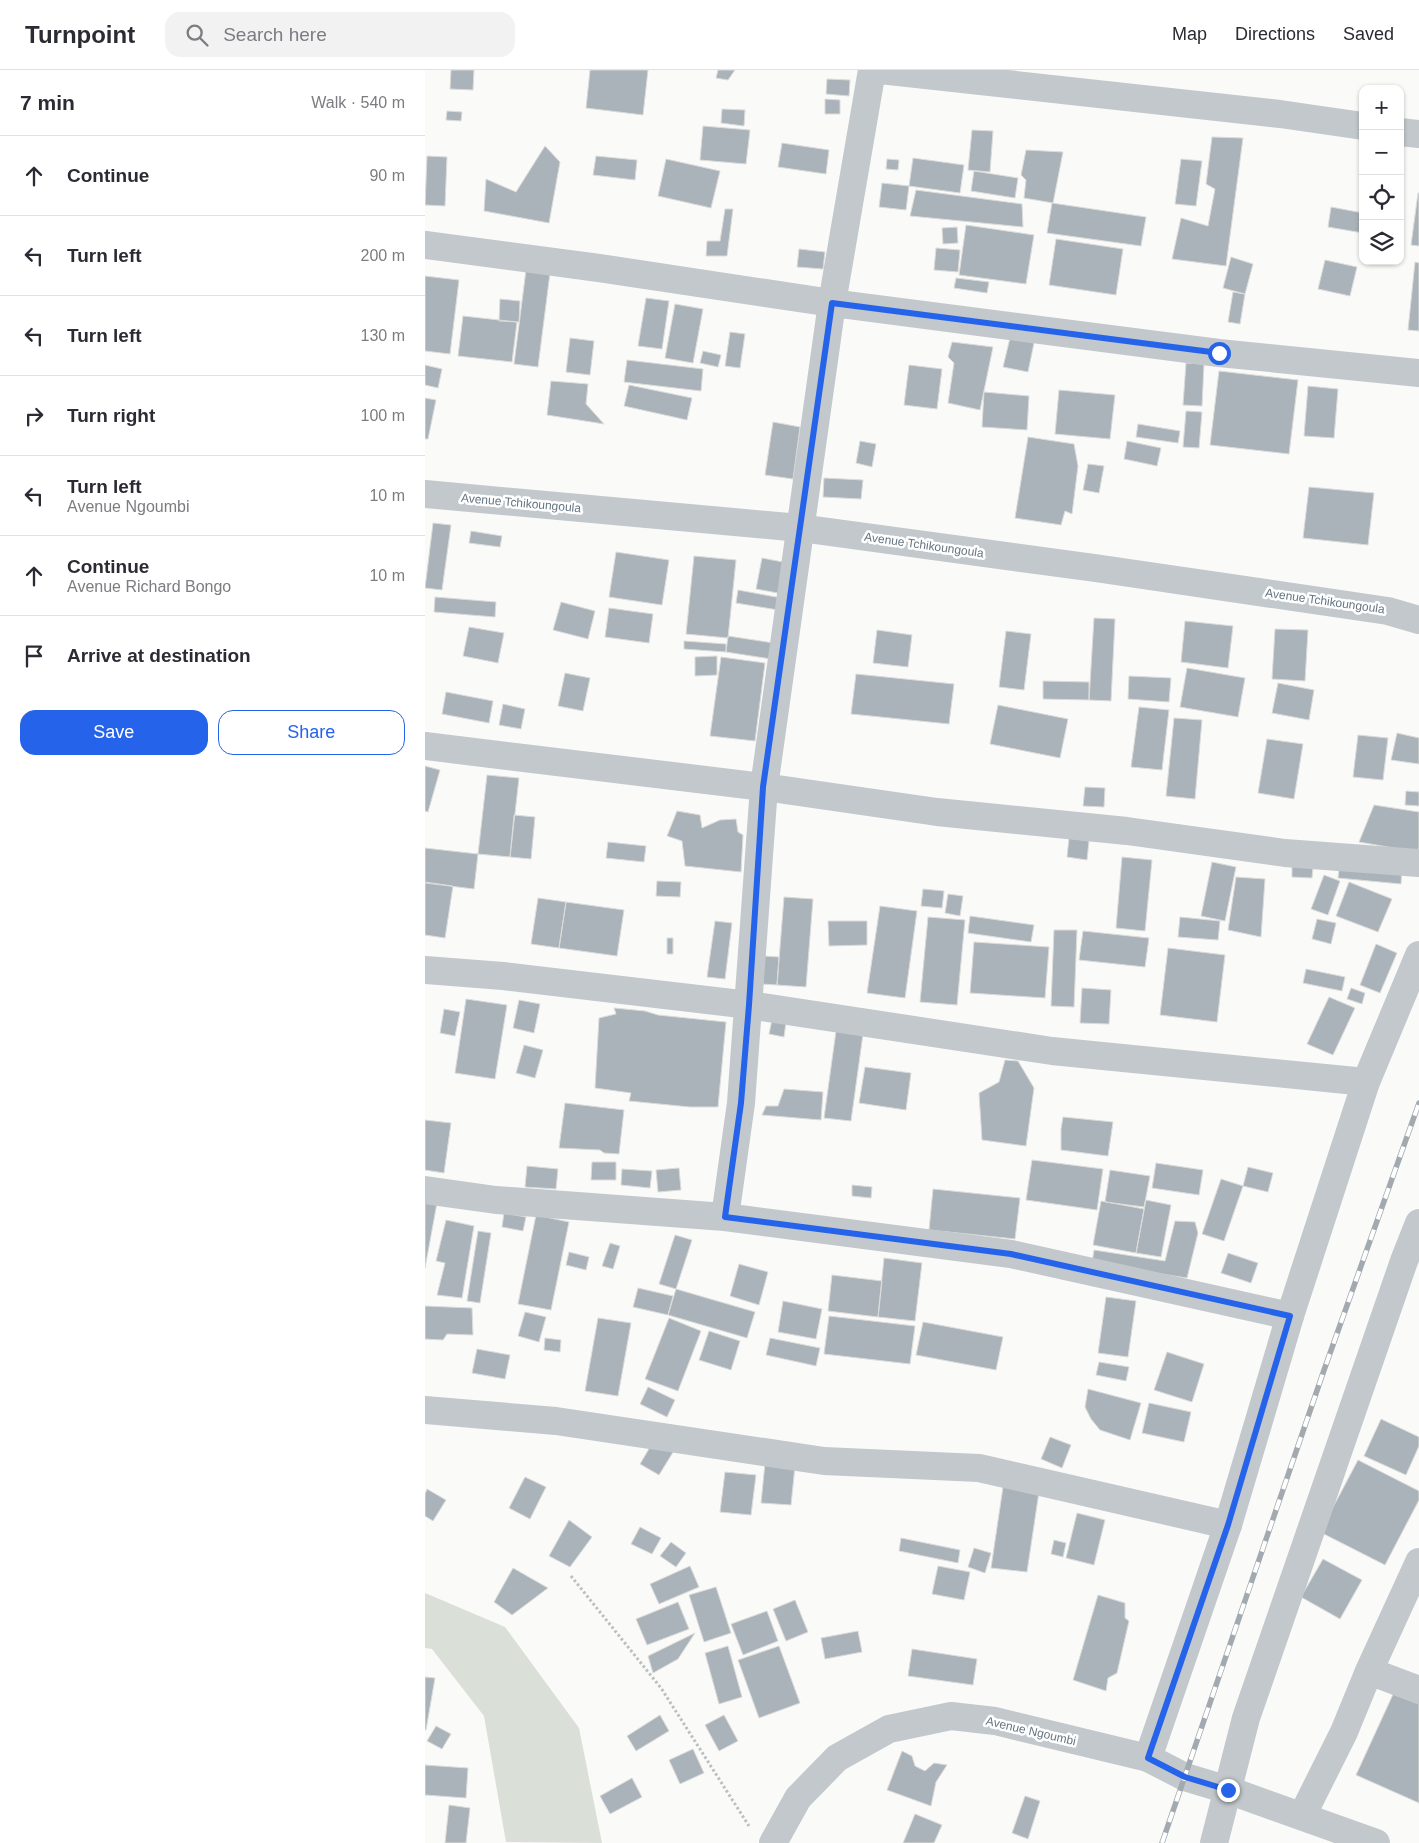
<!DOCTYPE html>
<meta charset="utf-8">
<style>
:root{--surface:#fff;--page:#f2f2f3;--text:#2b2b33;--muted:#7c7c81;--line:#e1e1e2;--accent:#2563eb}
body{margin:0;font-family:Arial,sans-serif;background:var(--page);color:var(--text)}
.controls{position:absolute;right:15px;top:15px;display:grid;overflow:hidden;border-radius:10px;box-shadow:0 1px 4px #0004}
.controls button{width:45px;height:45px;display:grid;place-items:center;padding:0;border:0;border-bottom:1px solid var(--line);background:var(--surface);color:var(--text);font:25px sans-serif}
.stop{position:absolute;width:15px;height:15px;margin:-11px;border:4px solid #2563eb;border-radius:50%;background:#fff}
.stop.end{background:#2563eb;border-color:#fff;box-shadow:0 1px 5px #0008}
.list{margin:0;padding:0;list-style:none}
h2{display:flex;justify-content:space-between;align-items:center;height:65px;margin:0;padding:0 20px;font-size:21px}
h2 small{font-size:16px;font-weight:400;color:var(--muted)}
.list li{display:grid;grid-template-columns:32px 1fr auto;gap:15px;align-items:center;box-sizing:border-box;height:80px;padding:0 20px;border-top:1px solid var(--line)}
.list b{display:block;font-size:19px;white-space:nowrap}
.list p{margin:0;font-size:16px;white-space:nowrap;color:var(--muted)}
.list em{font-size:16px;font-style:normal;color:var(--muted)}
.actions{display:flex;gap:10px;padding:15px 20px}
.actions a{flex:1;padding:11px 0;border:1px solid var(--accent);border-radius:15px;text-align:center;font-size:18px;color:var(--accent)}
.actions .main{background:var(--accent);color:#fff}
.icon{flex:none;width:28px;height:28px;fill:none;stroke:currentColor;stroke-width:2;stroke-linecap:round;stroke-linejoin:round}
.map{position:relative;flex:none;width:994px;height:1773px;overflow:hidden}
header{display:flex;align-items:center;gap:30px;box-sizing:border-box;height:70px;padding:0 25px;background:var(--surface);border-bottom:1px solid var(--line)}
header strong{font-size:24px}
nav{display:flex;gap:28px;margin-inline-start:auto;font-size:18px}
.search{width:350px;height:45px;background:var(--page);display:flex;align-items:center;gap:12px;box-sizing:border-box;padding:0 18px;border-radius:15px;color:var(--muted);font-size:19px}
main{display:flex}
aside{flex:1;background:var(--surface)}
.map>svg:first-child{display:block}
</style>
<header>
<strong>Turnpoint</strong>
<div class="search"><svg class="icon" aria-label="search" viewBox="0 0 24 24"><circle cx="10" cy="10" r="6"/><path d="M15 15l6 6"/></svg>Search here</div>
<nav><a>Map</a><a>Directions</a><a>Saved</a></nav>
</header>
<main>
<aside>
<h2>7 min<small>Walk · 540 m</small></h2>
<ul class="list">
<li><svg class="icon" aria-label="ahead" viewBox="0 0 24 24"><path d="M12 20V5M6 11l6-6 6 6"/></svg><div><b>Continue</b></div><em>90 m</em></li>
<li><svg class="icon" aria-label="left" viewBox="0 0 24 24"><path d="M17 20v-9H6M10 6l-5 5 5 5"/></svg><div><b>Turn left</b></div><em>200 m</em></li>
<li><svg class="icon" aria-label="left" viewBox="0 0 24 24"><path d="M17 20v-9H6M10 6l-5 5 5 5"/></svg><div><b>Turn left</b></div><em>130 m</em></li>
<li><svg class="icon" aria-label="right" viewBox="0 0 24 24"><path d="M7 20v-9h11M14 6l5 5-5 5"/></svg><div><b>Turn right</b></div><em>100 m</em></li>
<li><svg class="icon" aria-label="left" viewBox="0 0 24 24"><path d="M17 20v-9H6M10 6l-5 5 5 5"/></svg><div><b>Turn left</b><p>Avenue Ngoumbi</p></div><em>10 m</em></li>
<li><svg class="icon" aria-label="ahead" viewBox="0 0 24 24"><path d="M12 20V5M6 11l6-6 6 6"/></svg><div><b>Continue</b><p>Avenue Richard Bongo</p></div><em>10 m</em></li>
<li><svg class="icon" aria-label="arrive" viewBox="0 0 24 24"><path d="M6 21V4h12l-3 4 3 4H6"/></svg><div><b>Arrive at destination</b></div></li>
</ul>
<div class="actions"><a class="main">Save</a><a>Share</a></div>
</aside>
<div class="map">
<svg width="994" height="1773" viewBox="0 0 994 1773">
<rect width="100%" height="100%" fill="#fafaf8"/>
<path fill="#dadfd7" d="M0 1523 80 1557 154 1658 177 1773 81 1772 59 1646 7 1579 0 1578Z"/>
<path fill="#aab3b9" stroke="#dcdcda" d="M26 0H49L48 20 25 19Z
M165 0H223L218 45 161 38Z
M293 0H310L303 10 291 8Z
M402 9 425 10 424 26 401 24Z
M400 29 415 30V44H400Z
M297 39 320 40 319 56 296 53Z
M22 41 37 42 36 51 21 50Z
M278 56 325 60 321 94 275 90Z
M547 60 568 61 565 102 543 100Z
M787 67 818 68 801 196 747 189 756 148 783 156 790 119 781 114Z
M357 73 404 80 401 104 353 97Z
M120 76 135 92 124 153 59 141 61 109 91 122Z
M601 80 638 82 628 133 599 128 601 110 596 105Z
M2 86 22 87 20 136 0 135Z
M171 86 212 90 210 110 168 105Z
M488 88 539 95 535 123 484 116Z
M241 89 295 101 286 138 233 126Z
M462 89 474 90 473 100 461 99Z
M756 89 777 91 771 136 750 134Z
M549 101 593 108 590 128 546 121Z
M457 113 484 116 481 140 454 137Z
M491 120 597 134 598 157 485 146Z
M993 123H994V176L986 175Z
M627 133 721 147 716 176 622 163Z
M906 137 938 143V163L903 157Z
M300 139H308L302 186H281L282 171H295Z
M541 155 609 165 601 214 534 205Z
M532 157 533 173 518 174 517 158Z
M631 169 698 179 691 225 624 215Z
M511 178 535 180 533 202 509 200Z
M374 179 400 182 398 199 372 197Z
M806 187 828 194 820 224 798 218Z
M900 190 932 197 925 226 893 219Z
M990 192 994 193V261L983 260Z
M101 200 125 203 113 297 89 294Z
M0 206 34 210 25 284 0 281Z
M531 208 564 212 562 223 529 218Z
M808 222 820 224 815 254 803 252Z
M221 228 244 231 237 279 213 276Z
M75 229 95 231 94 252 74 251Z
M250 234 278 239 268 293 240 288Z
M38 246 92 252 87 292 33 286Z
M305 262 320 264 315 298 300 296Z
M145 268 169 271 165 305 141 302Z
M585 268 609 273 603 302 578 297Z
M527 272 568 277 555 340 523 333 529 293 523 287Z
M278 281 296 285 293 297 275 293Z
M202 290 278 299 276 321 199 312Z
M761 293 779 294 777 336 758 335Z
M0 295 17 299 13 318 0 315Z
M484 295 517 299 512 339 479 335Z
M794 301 873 310 864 384 785 375Z
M126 311 163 314 161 334 179 354 122 345Z
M204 315 267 328 262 350 199 336Z
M883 316 913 319 909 368 879 366Z
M634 320 690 325 685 369 630 364Z
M559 322 604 326 602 360 557 357Z
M0 328 11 330 3 369H0Z
M761 341 777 342 774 378 758 377Z
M348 352 375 357 368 409 340 405Z
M713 354 755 361 753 373 711 367Z
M603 367 649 374 653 396 647 444 640 441 636 455 590 448Z
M435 371 451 374 447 397 431 393Z
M702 371 736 378 732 396 699 389Z
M663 394 679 396 674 423 658 420Z
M399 408 438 410 436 429 398 427Z
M884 417 949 423 943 475 878 468Z
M8 453 26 455 17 520 0 518Z
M46 461 77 466 75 477 44 473Z
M191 482 244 490 237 535 184 527Z
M269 486 311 490 303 568 261 564Z
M337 488 363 493 358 524 331 519Z
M313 520 362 529 359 541 311 533Z
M10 527 71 532 70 547 9 542Z
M136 532 170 541 163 569 128 560Z
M184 538 228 544 224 573 180 567Z
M669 548 690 549 686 631 664 630Z
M760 551 808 556 803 598 756 592Z
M44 557 79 563 73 593 38 586Z
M850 559 883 560 880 611 847 609Z
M452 560 487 565 483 597 448 593Z
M581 561 606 564 599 620 574 617Z
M303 566 349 573 346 589 301 582Z
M259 571 301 574V582L259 579Z
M292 586V605L270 606V587Z
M296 587 340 593 330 671 285 666Z
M762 598 820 608 813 647 755 637Z
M140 603 165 608 158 641 133 636Z
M431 604 529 614 524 654 426 644Z
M704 606 746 608 744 632 703 629Z
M618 611 664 612V630L618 629Z
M853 613 889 620 884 650 847 643Z
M21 622 68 631 64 653 17 644Z
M78 634 100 639 96 659 74 655Z
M573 635 643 649 635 688 565 674Z
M714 637 744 640 737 700 706 697Z
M749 648 777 650 770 729 741 726Z
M972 663 994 668V694L966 690Z
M933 665 963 668 958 710 928 707Z
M842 669 878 674 869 729 833 723Z
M0 696 15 700 3 742 0 741Z
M62 705 94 708 85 787 53 784Z
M660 717 680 718 679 737 658 736Z
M981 721 994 722V736L980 735Z
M949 735 994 742V778L992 782 934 772Z
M252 741 275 745 277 758 295 750 311 749 313 762 318 765 316 802 260 796 257 771 242 766Z
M89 745 110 747 106 789 85 787Z
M644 768 664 771 662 790 642 787Z
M183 772 221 776 219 792 181 788Z
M0 778 53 784 49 819 0 813Z
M697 787 727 790 720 861 691 858Z
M915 791 977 796 976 814 913 808Z
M787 792 811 797 800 851 776 846Z
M867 796 888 797 887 808 867 807Z
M899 805 915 811 903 845 886 839Z
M811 807 840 809 836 867 803 860Z
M232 811 256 812 255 827 231 826Z
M0 812 28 816 20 868 0 865Z
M924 812 967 829 953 862 911 846Z
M498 819 519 821 517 838 496 836Z
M523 824 538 826 535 846 520 843Z
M359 827 388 829 381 917 352 915Z
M113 828 141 832 134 878 106 874Z
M141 832 199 840 192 886 134 878Z
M455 836 492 841 480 928 442 923Z
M545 846 609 855 606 872 543 863Z
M503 847 540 850 532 935 495 932Z
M755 847 795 851 793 870 753 867Z
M892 849 911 853 906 874 887 869Z
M290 851 307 853 300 909 282 907Z
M403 851H442V875L404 876Z
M629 860H652L649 937 626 936Z
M658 861 724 868 720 897 654 890Z
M242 868H248V884H242Z
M549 872 624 877 620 928 545 923Z
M951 874 972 883 955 923 935 915Z
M743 878 800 885 792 952 735 945Z
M339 886 354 887 352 915 336 914Z
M881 899 920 907 917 921 878 913Z
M657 918 686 920 684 954 655 953Z
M926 918 940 923 937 934 922 929Z
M904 927 930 938 908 985 882 974Z
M41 929 82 935 70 1009 30 1003Z
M94 930 115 934 109 963 88 958Z
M189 938 220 941 233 945 301 952 293 1037H265L204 1031 206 1023 170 1018 174 948 191 944Z
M19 939 35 942 30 966 15 963Z
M347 950 361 952 359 967 344 964Z
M411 961 438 964 426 1051 399 1048Z
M99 975 118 980 110 1008 91 1003Z
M580 990 593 991 609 1018 601 1076 557 1070 554 1023 574 1012Z
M440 997 486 1003 481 1040 434 1033Z
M359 1019 398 1022 396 1050 337 1045 341 1036H353Z
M140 1033 199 1040 194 1084 179 1083 175 1080 134 1078Z
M638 1047 688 1052 683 1086 636 1080V1059Z
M0 1050 26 1053 19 1103 0 1100Z
M607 1090 678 1099 672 1140 601 1130Z
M167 1092H191V1110H166Z
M731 1093 778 1100 774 1125 727 1118Z
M102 1096 133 1099 131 1119 100 1117Z
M823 1097 848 1103 843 1122 818 1116Z
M254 1098 256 1120 233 1122 231 1100Z
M197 1099 227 1101 225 1118 196 1115Z
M685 1100 725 1106 719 1137 680 1132Z
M796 1109 818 1116 799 1171 777 1164Z
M427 1115 447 1117 446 1128 427 1126Z
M508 1119 595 1128 590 1169 504 1160Z
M0 1129 12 1133 0 1198Z
M721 1130 746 1135 736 1187 711 1183Z
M676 1131 719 1139 711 1183 668 1175Z
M79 1143 101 1147 98 1161 77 1157Z
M111 1145 144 1152 126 1240 93 1234Z
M21 1150 49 1156 37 1228 12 1225 20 1193 11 1191Z
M750 1151 770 1152 773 1163 762 1208 667 1193 669 1180 740 1191Z
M53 1161 66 1163 55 1233 42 1231Z
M250 1165 267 1170 251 1219 234 1214Z
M185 1173 195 1176 188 1199 177 1196Z
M144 1182 164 1187 161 1200 141 1195Z
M803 1183 833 1193 826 1213 796 1203Z
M459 1188 497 1193 490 1251 453 1247Z
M314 1194 343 1202 334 1235 305 1226Z
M407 1205 457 1211 453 1247 403 1241Z
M213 1218 248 1226 243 1245 208 1237Z
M251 1219 330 1242 322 1268 243 1245Z
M681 1227 711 1231 703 1287 673 1283Z
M358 1231 397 1239 391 1269 353 1262Z
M0 1236 47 1238 48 1265 22 1264 18 1270 0 1269Z
M100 1242 121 1247 114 1272 93 1266Z
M404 1246 490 1256 485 1294 399 1284Z
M173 1248 206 1253 193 1326 160 1321Z
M244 1248 276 1261 253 1321 220 1309Z
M498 1252 578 1267 571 1300 491 1285Z
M284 1261 315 1271 306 1300 274 1290Z
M120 1268 136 1270 135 1282 119 1280Z
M345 1268 395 1278 391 1296 341 1285Z
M52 1279 85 1285 80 1309 47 1303Z
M742 1282 779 1294 767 1332 729 1320Z
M674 1292 704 1297 701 1311 671 1305Z
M223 1317 250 1330 242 1347 215 1334Z
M663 1319 716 1333 705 1370 675 1360 666 1349 660 1337Z
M724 1333 766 1342 759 1372 717 1363Z
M956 1349 994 1367V1376L981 1405 939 1386Z
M231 1367 250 1379 234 1405 215 1394Z
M625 1367 646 1375 637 1398 616 1389Z
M933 1390 994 1421V1430L960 1495 895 1462Z
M340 1393 370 1396 366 1435 336 1433Z
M300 1402 331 1405 326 1445 295 1442Z
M100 1407 121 1417 105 1449 84 1438Z
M578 1417 614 1422 602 1502 566 1498Z
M2 1419 21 1430 8 1451 0 1446V1424Z
M652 1443 680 1450 669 1495 641 1488Z
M144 1450 167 1467 145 1497 124 1486Z
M215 1457 236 1468 227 1484 206 1474Z
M476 1468 535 1480 533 1493 474 1481Z
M629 1470 641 1473 638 1487 626 1484Z
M246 1472 261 1483 251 1497 235 1486Z
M549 1478 566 1483 560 1503 543 1497Z
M898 1489 937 1510 915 1549 876 1527Z
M265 1496 274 1517 234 1534 225 1514Z
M513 1496 545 1502 539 1530 507 1524Z
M88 1498 123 1518 87 1545 69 1532Z
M291 1517 306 1563 279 1572 264 1525Z
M673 1525 700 1533V1548L704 1551 692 1603 683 1608 681 1621 648 1610Z
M370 1530 383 1562 361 1571 348 1539Z
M253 1532 264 1559 222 1575 211 1549Z
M342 1541 353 1571 318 1585 306 1554Z
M433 1561 437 1582 400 1589 396 1568Z
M270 1563 253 1589 228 1603 223 1586Z
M303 1576 317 1627 294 1634 280 1583Z
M354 1576 375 1633 334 1648 313 1590Z
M487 1579 552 1589 548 1615 483 1606Z
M0 1607 10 1608 1 1660H0Z
M970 1620 994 1631V1733L931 1705Z
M235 1645 244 1661 211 1681 202 1666Z
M299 1645 313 1671 294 1681 280 1655Z
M11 1656 26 1664 17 1679 2 1671Z
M268 1679 279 1703 255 1714 244 1690Z
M477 1681 487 1686 490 1696 500 1701 509 1693 522 1695 511 1712 506 1736 462 1720Z
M0 1695 43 1698 41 1728 0 1725Z
M207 1708 217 1727 185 1744 175 1726Z
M600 1726 615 1731 603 1769 587 1763Z
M24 1735 45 1738 41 1773H20Z
M490 1744 517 1755 509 1773H478Z"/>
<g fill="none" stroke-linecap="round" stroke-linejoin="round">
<path stroke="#bbbfc2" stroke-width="3" stroke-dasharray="2.5 2.5" stroke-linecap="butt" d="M146 1506 236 1618 324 1756"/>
<path stroke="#c3c8cc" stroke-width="28" d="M455 0 855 44 938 56
M975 62 994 64
M0 175 174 198 407 233 794 283 994 303
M0 676 339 717 512 742 702 761 860 783 994 793
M0 900 78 906 324 935 627 981 941 1012
M0 1120 71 1130 300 1147 586 1184 865 1246
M300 1147 316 1033 339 717 407 233 447 0
M0 1340 131 1351 399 1391 554 1398 803 1455
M944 1601 994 1620
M877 1746 919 1662 944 1601 994 1492
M348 1773 373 1728 412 1688 464 1659 526 1646 570 1651 723 1688
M789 1773 821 1648 979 1191 994 1153"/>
<path stroke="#c3c8cc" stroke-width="28" d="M0 424 375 458 670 498 963 541 994 550
M951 1773 803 1720 760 1707 723 1688 803 1455 865 1246 941 1012 994 885"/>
<g stroke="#a2aab0" stroke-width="5.5">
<path id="rail" d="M737 1773 898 1303 994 1033"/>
</g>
<use href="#rail" stroke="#fff" stroke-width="4" stroke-dasharray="11" stroke-linecap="butt"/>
</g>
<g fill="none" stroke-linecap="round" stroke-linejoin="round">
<path stroke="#2563eb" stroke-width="6" d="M794 283 407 233 338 717 324 935 316 1033 300 1147 586 1184 865 1246 803 1455 723 1688 760 1707 803 1720"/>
</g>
<g text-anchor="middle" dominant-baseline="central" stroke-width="5" stroke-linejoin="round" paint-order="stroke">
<g font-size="12" fill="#657683" stroke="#fff">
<text transform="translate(96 433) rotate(5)">Avenue Tchikoungoula</text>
<text transform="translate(499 475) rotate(8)">Avenue Tchikoungoula</text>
<text transform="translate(900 531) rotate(8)">Avenue Tchikoungoula</text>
<text transform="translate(606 1661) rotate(13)">Avenue Ngoumbi</text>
</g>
</g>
</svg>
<div class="controls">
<button>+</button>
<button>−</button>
<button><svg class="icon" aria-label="locate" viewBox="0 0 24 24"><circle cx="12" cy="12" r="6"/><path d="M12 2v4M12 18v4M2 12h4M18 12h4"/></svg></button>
<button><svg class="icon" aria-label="layers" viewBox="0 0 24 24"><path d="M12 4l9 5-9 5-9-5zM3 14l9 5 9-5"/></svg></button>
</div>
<div class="stop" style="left:794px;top:283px"></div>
<div class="stop end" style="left:803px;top:1720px"></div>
</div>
</main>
